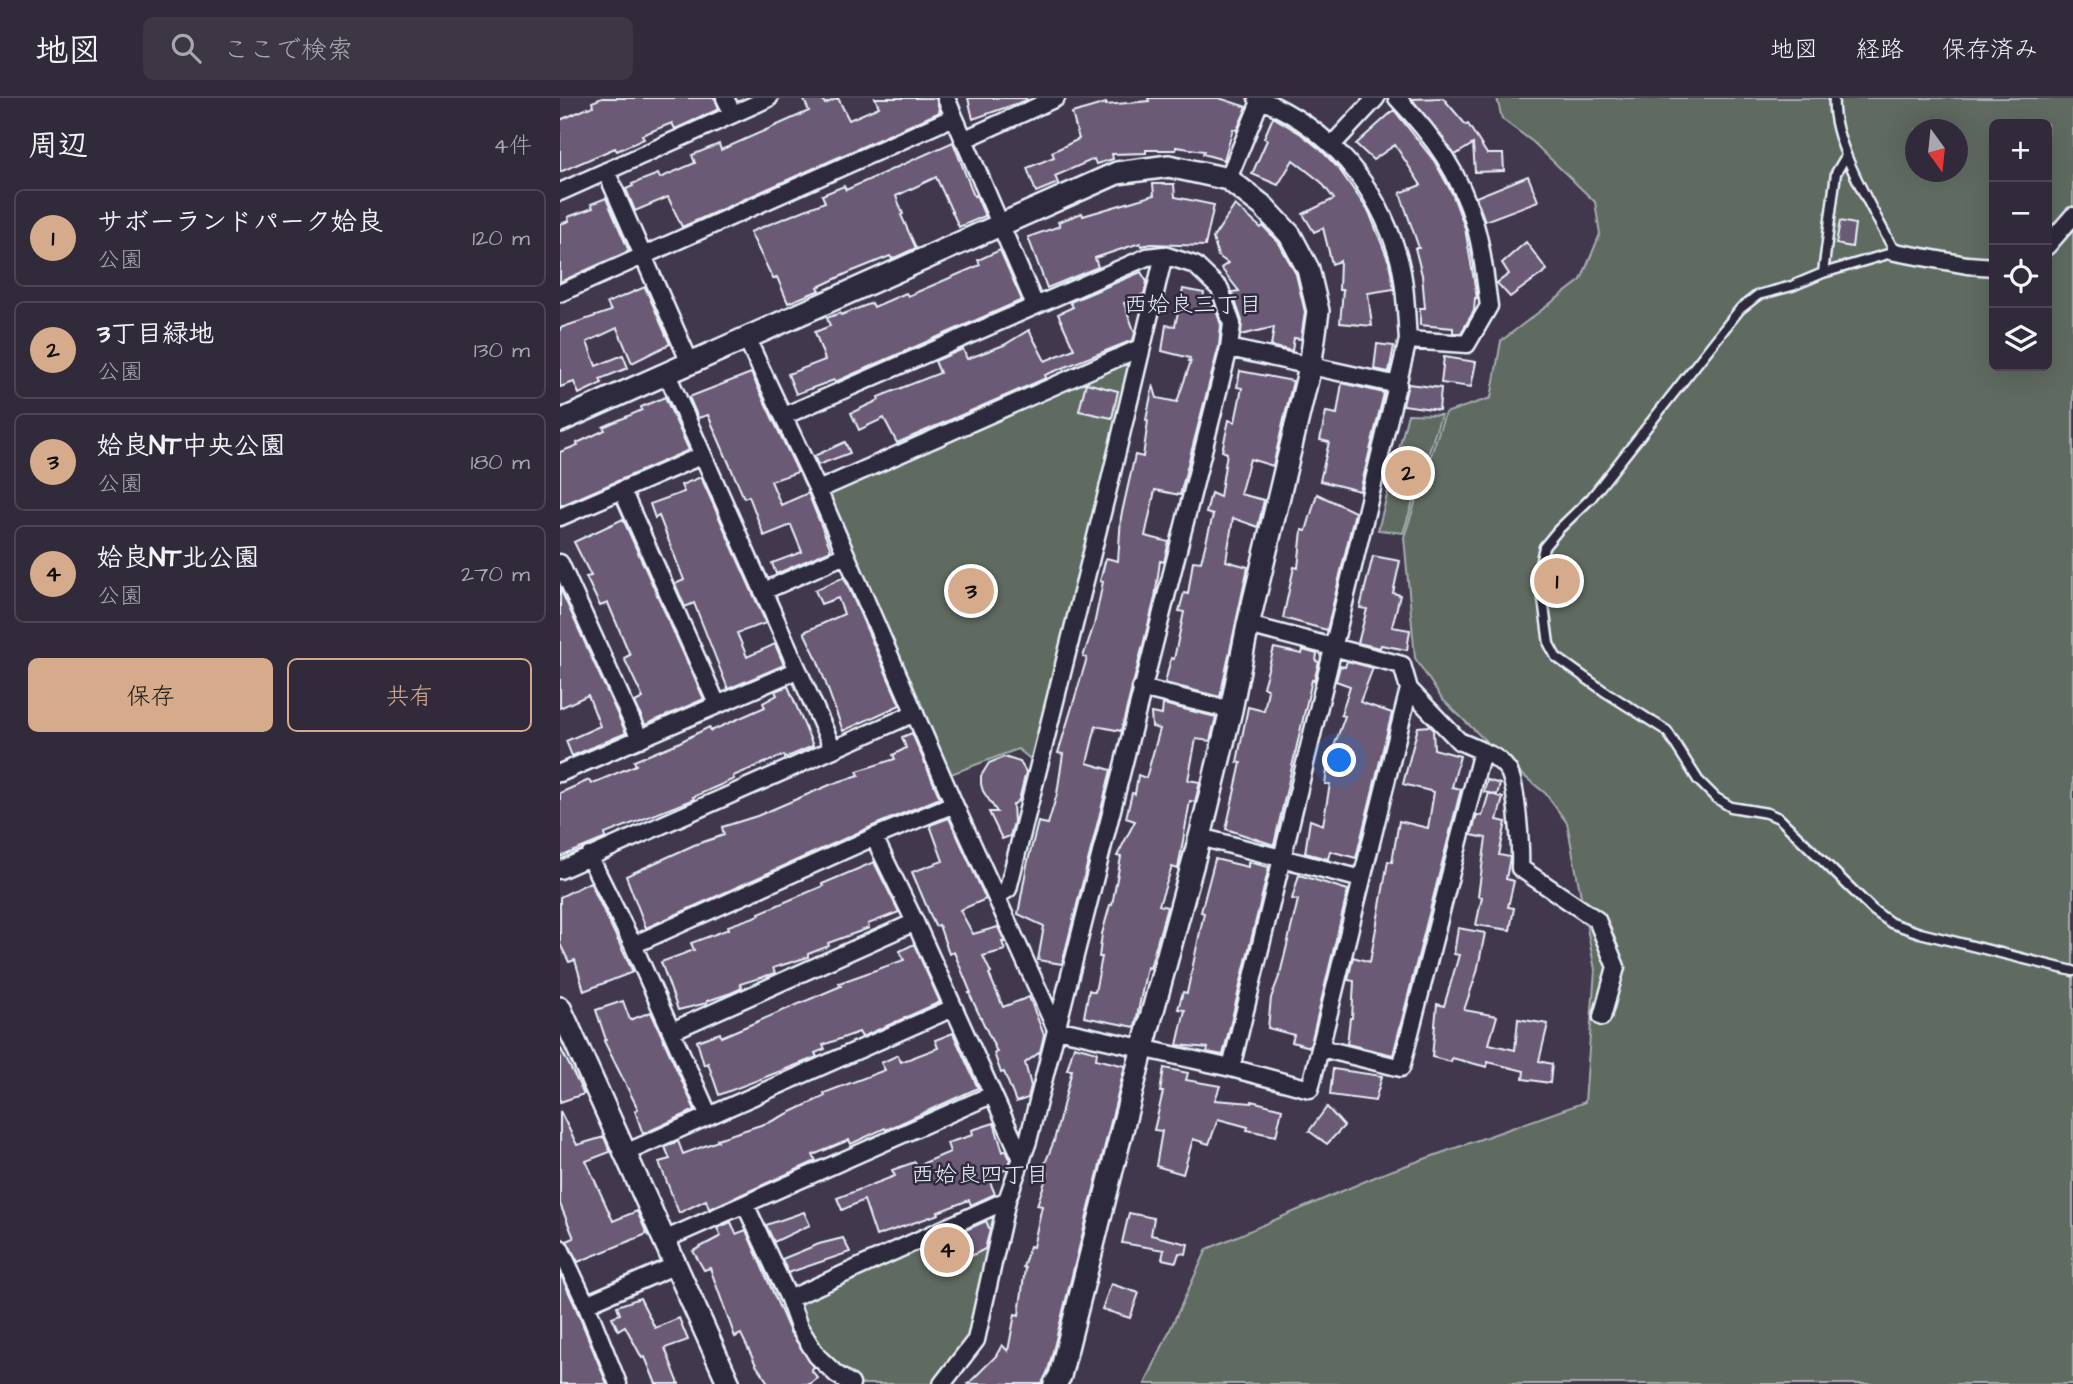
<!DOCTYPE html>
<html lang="ja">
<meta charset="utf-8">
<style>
:root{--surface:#312a3a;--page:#3d3645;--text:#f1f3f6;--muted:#a8a7af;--line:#4c4654;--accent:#d6ab8b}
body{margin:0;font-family:"Architects Daughter","Klee One",sans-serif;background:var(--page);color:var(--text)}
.controls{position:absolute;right:21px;top:21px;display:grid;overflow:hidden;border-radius:10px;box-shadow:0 7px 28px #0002}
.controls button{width:63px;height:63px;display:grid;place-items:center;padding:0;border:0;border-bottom:2px solid var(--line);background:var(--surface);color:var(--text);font:35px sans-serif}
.compass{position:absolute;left:1345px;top:21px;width:63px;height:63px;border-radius:50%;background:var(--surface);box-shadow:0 7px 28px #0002;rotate:165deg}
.you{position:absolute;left:780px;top:663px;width:24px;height:24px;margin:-18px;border:5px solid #fff;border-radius:50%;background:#1a73e8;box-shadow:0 0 0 10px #1a73e833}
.badge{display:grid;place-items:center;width:46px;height:46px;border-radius:50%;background:var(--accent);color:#111;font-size:23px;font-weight:700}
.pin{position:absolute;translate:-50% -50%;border:4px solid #fff;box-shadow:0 2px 7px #0006}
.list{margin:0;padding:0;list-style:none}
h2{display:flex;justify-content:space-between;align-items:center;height:91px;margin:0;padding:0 28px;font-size:30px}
h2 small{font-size:23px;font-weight:400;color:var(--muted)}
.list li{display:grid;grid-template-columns:46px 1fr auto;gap:21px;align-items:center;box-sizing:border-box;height:98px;margin:0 14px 14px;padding:0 14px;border:2px solid var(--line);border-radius:10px}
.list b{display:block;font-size:26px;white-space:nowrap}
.list p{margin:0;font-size:23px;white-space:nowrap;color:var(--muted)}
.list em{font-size:23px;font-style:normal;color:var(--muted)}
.actions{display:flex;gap:14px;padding:21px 28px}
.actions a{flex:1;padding:16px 0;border:2px solid var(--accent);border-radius:10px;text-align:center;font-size:24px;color:var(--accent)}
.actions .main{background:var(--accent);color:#111}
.icon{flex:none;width:38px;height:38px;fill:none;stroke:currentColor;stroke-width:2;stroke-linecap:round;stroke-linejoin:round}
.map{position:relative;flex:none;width:1513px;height:1286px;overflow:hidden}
header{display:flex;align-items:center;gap:42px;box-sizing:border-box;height:98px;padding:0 35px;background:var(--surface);border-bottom:2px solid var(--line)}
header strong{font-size:33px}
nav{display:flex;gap:38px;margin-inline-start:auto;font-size:24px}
.search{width:490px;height:63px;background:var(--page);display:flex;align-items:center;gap:18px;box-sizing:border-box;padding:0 24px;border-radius:10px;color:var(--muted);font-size:26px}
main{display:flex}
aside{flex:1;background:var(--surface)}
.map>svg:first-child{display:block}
</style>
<header>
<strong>地図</strong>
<div class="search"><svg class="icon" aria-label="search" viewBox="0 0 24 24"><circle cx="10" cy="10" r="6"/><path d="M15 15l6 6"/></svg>ここで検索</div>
<nav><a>地図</a><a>経路</a><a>保存済み</a></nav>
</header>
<main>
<aside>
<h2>周辺<small>4件</small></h2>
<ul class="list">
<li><span class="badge">1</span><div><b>サボーランドパーク姶良</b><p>公園</p></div><em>120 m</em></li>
<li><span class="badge">2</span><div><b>3丁目緑地</b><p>公園</p></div><em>130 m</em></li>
<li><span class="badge">3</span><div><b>姶良NT中央公園</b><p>公園</p></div><em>180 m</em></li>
<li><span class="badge">4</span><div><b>姶良NT北公園</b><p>公園</p></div><em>270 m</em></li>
</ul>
<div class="actions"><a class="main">保存</a><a>共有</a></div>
</aside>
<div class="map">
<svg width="1513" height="1286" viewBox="0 0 1513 1286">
<rect width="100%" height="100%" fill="#41384e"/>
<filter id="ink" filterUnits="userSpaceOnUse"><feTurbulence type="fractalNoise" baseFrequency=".0143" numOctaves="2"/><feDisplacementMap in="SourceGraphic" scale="14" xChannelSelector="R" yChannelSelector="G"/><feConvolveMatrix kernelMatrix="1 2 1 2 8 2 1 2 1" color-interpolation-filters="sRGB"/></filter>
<g filter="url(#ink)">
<path fill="#5e6b61" stroke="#a3aeac" stroke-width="2" fill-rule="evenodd" d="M937 0H1513V1286H585L647 1151 822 1076 1025 1004 1035 872 1007 725 985 695 954 670 882 601 855 560 844 439 885 315 931 300 941 243 1021 182 1040 136 1035 104 973 44 942 21ZM1434 26H1487V268H1434ZM1356 32H1398V74H1356Z
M575 258 479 668 458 651 383 679 258 392Z
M848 316 881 317 843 435 818 432Z
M447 1102 416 1242 382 1286H291L276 1276 229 1201Z"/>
<path fill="#6a5a75" stroke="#e8f1f8" stroke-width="2" d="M42 0H155L159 11 115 31 112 25 82 37 84 41 57 53 55 50 0 74V22L33 8 32 4Z
M243 0H262L265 6 278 0 289 22 319 9 315 0H376L380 14 122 129 108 99 75 113 66 91 73 88 72 86 98 76 100 80 135 65 132 57 159 46 161 52 249 13Z
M408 0H466L467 2 413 21Z
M588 0H659L687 9 677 32 673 31 664 62 643 56 644 53 616 49V52H586V55L552 56 553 61 536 66 534 61 495 78 498 85 476 94 467 70 494 59 492 54 519 41 512 15 546 5V7L589 3Z
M883 0 906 27 908 26 927 56H943L944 73 915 74 913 46 895 57 852 1Z
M834 12 875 64 892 95 905 130 917 200H915L914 213 901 235H893V230L860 227V210H865L862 177 855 150H859L840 95 861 87 835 47 813 62 796 46Z
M713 19 741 36 761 52 779 71 809 114 829 164 834 191 808 195 812 228 780 225 783 192H779L780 163 772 166 763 130 754 134 743 116 774 101 761 84 733 62 718 87 692 76 707 42 704 40Z
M393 44 414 98 416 97 425 118 399 129 376 79 336 98 343 116 341 117 356 150 332 161 330 158 288 175 258 189 260 192 228 205 217 179 213 181 190 134 265 104 262 97 284 88 286 92Z
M968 78 978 103 925 123 916 99Z
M593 86H614L615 99 654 107 645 148 592 146 581 148 580 145 535 160 538 169 487 190 468 139 500 128 498 124 522 115 523 118 594 97Z
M46 100 69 153 0 184V126L9 123 8 119 33 110 31 106Z
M675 107 701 130 703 128 719 145 736 176 745 214 741 241 734 240 732 253 711 248 714 229 681 237 682 223 672 194 679 193 661 170 668 165 658 158 653 140Z
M1280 123 1295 126 1292 149 1276 146Z
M966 144 987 172 950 199 937 185 949 176 942 165Z
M440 152 462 202 275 284 274 282 236 296 228 276 265 262 255 234 270 228 267 220 280 215 281 217 312 205 314 209 346 195 348 198 420 167 418 162Z
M581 174 587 184 584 196 564 205 575 235 573 242 485 277 486 280 337 345 324 320 299 332 291 315 319 302 318 299 380 275 375 263 403 251 407 261 444 247 469 232 485 263 514 251 498 216 513 209 510 204Z
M85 189 110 246 72 265 57 230 27 244 36 268 63 257 68 270 40 281 42 285 19 296 14 284 0 289V230L51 213 47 205Z
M623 191 644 195 643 202 655 209 661 227 659 248 620 397 595 392 585 438 609 444 604 464 600 463 595 500 561 633 536 628 527 665 551 672 502 866 478 862 484 828 458 816 467 767 478 724 488 726 497 696 503 656 498 655 527 560 523 559 534 527 543 484 540 483 546 460 558 463 561 419 575 357 583 359 588 323 586 322 593 287 597 300 617 304 631 263H629L630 260 602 253 606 227 615 228Z
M817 246 834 248 829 274 814 271Z
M884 259 916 264 911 289 881 285Z
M680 273 733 283 713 368 690 361 680 396 704 402 698 429 673 420 666 463 688 469 660 599 605 585 611 560 614 561 624 514 619 513 624 495 628 496 633 463 641 464 653 417 646 415 651 395 660 399 667 355 662 353 669 322 675 324 682 290 677 289Z
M191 275 238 374 211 383 221 407 248 395 271 452 216 476 212 465 242 454 231 427 204 438 189 398 184 400 148 317 138 320 129 299Z
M526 285 558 293 552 320 519 313Z
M782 285 824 295 800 393 760 383 769 344 760 342 766 314 777 316Z
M848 286 881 290 879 312 843 307Z
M105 299 129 352 0 408V354L18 347 17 345 45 332 43 329 82 312 81 309Z
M285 344 290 355 258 367 254 358Z
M141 379 206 525 177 535 187 559 215 546 224 567 168 591 134 505 125 509 115 486 124 482 99 418 95 420 90 406 124 394 121 387Z
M757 396 795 414 767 532 723 520 734 469 738 470 742 432 746 433Z
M63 421 144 601 85 627 75 604 83 600 64 560 70 557 48 505 40 508 26 479 31 478 14 444Z
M813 458 840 463 833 495 840 497 832 529 850 532 847 552 821 547 820 550 798 545 807 511 800 510Z
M284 479 340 607 283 633 257 561 244 534 284 516 278 500 261 506 255 492Z
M0 490 66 635 12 658 6 643 40 628 28 597 0 610Z
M714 550 742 556 743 552 757 556 756 563 759 564 754 583 752 582 714 747 666 731 681 665 677 664 688 609 704 613 708 592 703 589Z
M787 563 813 570 800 604 832 615 796 760 770 753 768 761 745 755 750 722 763 727 770 686H765L768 665 785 618 781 617 790 588 776 583 780 568 785 569Z
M228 588 253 648 225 660 224 657 173 678 174 681 133 699 134 701 45 736 46 740 0 759V695L29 682 31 686 76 667 74 663 118 645 149 629 151 633 205 609 203 605 217 597 215 593Z
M603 606 656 619 650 643 636 641 628 682 640 684 635 704 630 703 618 771 612 769 599 807 607 809 590 870 587 869 575 929 524 919 529 892 535 894 542 859H539L542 836 550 807H552L561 759 557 758 575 723 566 720 572 695 575 696 578 677 586 680 600 631 592 629 591 615 602 617Z
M870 628 873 631 874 651 900 658 892 689 901 691 833 957 787 946 790 920H792L794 883 788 882 793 859 810 864 828 763 832 764 839 723 868 730 874 694 843 686 858 629Z
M352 635 380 700 315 727 86 830 66 778 134 747 164 737 162 729 197 718 272 686 299 677 297 673 335 661 333 657 346 650 342 639Z
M444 659 460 664 466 674 459 702 453 707 454 724 450 738 442 741 429 714H437L423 693 421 686V678L429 665Z
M927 682 940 686 937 697 924 694Z
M929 695 943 700 937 722 946 724 939 757 950 759 946 781 954 783 948 809 954 810 950 832 916 827 922 799 918 798 926 740 911 737 917 717 922 718Z
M389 720 426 801 400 812 413 836 438 829 445 844H442L445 852 423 858 431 875 429 876 443 909 469 899 484 937 480 954 465 965 471 988 468 1000 456 1004 444 974 441 975 434 955 437 954 409 895H411L394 854 389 856 379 827 375 828 352 774 383 763 370 727Z
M655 761 688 769V764L709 769 663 957 647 954 648 950 617 947 625 912 618 911 623 894 627 895 644 815 641 814Z
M314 764 339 814 308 826 309 830 268 845 269 848 248 856V859L213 870 215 875 180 886 182 890 171 895 147 903V905L118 912 101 864 134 852 131 845 169 831 168 828 200 817 199 815 263 788 262 786Z
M739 777 788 792 750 949 732 944 734 937 708 930 711 900 720 876 738 802 732 801Z
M30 784 73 874 24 893 15 862 9 864 0 846V799Z
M898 830 925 835 917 874 904 912 937 918 929 946 955 952 958 921 988 926 979 963 992 966 990 985 963 981 964 973 928 964 927 969 892 960 891 964 872 959 877 906 884 908 899 857 894 856Z
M354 846 380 904 302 939 299 934 263 947 265 951 255 955 257 959 159 997 148 965 144 967 137 943 160 935 161 939 281 888 279 885 344 862 340 853Z
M63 903 70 922 91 914 135 1012 83 1036 75 1013 78 1011 44 943 46 942 36 912Z
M393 935 418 990 326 1032 325 1030 291 1046 289 1042 253 1057 256 1063 149 1111 146 1102 119 1115 99 1064 110 1061 105 1049 118 1043 123 1056 158 1043 157 1041 210 1024 265 998 264 995 325 972 321 965 338 957 341 964 378 950 375 942Z
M514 948 537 954 536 961 565 968 488 1273 482 1286H408L436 1258 442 1247 448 1253 455 1216 459 1217 465 1170 463 1169 470 1148 473 1149 482 1108 477 1107 488 1075 482 1073 494 1043 512 972H507Z
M0 949 24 996 0 1004Z
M604 970 628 975 626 982 660 988 655 1002 692 1005V1003L722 1011 716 1038 687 1032 688 1029 658 1021 649 1046 633 1041 623 1076 596 1068 602 1033 594 1032 603 994H600Z
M773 971 822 978 815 1003 770 997Z
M767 1009 784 1028 767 1046 749 1033Z
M0 1013 17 1047 44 1039 50 1054 26 1063 53 1123 77 1113 87 1136 18 1164 7 1143 14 1140 0 1106Z
M434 1025 443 1054 446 1052 450 1061 447 1071 428 1079 435 1096 411 1107 409 1102 378 1114 379 1116 316 1138 304 1102 282 1112 277 1100 335 1078 332 1072 355 1064 357 1068 390 1054 387 1045 413 1037 412 1032Z
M244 1114 250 1127 214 1144 206 1127Z
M569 1115 594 1120 591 1137 628 1146 626 1156 619 1155 616 1164 602 1161 604 1152 562 1145Z
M426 1123 430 1132 425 1151 403 1162 392 1138Z
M171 1124 176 1136 186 1132 230 1234 254 1269 251 1272 258 1280 250 1286H209L196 1267 181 1236 175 1239 150 1170 144 1172 133 1153 161 1138 157 1130Z
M283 1140 290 1154 228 1175 222 1161 259 1146Z
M0 1175 16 1210 47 1286H0Z
M551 1186 579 1195 570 1220 542 1211Z
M80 1200 95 1230 119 1220 128 1242 105 1250 119 1286H96L85 1259 82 1260 65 1228 58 1232 52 1219 60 1216 57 1208Z"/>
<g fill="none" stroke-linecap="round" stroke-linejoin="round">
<g stroke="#e8f1f8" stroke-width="13">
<path id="service" d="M1274 0C1270 43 1315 115 1335 154L1263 175 1232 188 1198 197 1180 211 1031 400 998 432 984 449 979 471 989 546 996 559 1044 593 1107 633 1138 682 1156 700 1171 709 1207 715 1219 720 1313 812 1331 825 1360 835 1513 873
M1263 175 1276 75 1286 58"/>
</g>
<g stroke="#e8f1f8" stroke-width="21">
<path id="minor" d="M165 0 173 16
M386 0 475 207
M837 0C874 39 900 75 915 127 923 153 925 181 929 208L907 246 848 242
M403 42 496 0
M772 47 816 0
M46 73 130 265
M668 81 701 1
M0 94 209 0
M1487 148 1513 118
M1335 154 1407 167 1434 169
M0 195 394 19
M186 239 258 392 394 706 496 931
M669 250 838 287
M107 276 273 651
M224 318 587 159 604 157 635 167 660 191 672 226 669 250 468 1043 447 1102 416 1242 382 1286
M62 392 157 606
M258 392 582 249
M0 419 143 357
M0 465 80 641
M204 493 285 457
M688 527 842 567 849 591 899 643 922 653 841 970 761 950
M581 590 671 612
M922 653C933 657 941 662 948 672 957 686 961 751 960 770L1037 822 1056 869 1042 919
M0 675 238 572
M314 739 355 824 462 1061
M640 739 802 781
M29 758 73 847 149 1018
M0 772 355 615
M437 798 448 791 548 391 604 157
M73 847 314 739 394 706
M496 931 671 970 750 991 849 591
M112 933 355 824
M671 970 848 242C846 216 846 187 839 161 818 87 769 29 697 0
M65 1055 393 910
M185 1106 229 1201 239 1229 257 1258 276 1276 291 1286
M104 1142 431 997
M0 1150 26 1206 58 1286
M229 1201 447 1102
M26 1206 116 1167"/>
</g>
<g stroke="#e8f1f8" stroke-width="26">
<path id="tertiary" d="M0 323 557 75 609 68 668 81 703 108 730 137 748 171 758 213 750 269 688 527 671 612 640 739 583 949 500 1278 495 1286
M0 910 169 1286"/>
</g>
<use href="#service" stroke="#2f2a3d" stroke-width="8"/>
<use href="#minor" stroke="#2f2a3d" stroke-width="16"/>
<use href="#tertiary" stroke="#2f2a3d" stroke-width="21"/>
</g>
</g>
<g text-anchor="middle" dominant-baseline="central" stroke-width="5" stroke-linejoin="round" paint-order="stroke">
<g font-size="23" fill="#e8f1f8" stroke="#2f2a3d">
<text x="633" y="207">西姶良三丁目</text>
<text x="420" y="1077">西姶良四丁目</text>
</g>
</g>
</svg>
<div class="controls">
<button>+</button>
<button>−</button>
<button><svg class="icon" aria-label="locate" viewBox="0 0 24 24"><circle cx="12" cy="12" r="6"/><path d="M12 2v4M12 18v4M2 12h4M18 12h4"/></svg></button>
<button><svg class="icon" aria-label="layers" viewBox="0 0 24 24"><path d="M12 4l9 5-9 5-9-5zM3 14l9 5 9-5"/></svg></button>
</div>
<svg class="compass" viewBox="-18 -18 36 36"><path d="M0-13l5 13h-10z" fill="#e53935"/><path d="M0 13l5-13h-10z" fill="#a8a7af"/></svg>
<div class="you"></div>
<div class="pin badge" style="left:997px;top:483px">1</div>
<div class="pin badge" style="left:848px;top:375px">2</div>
<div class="pin badge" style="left:411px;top:493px">3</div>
<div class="pin badge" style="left:387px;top:1152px">4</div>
</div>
</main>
